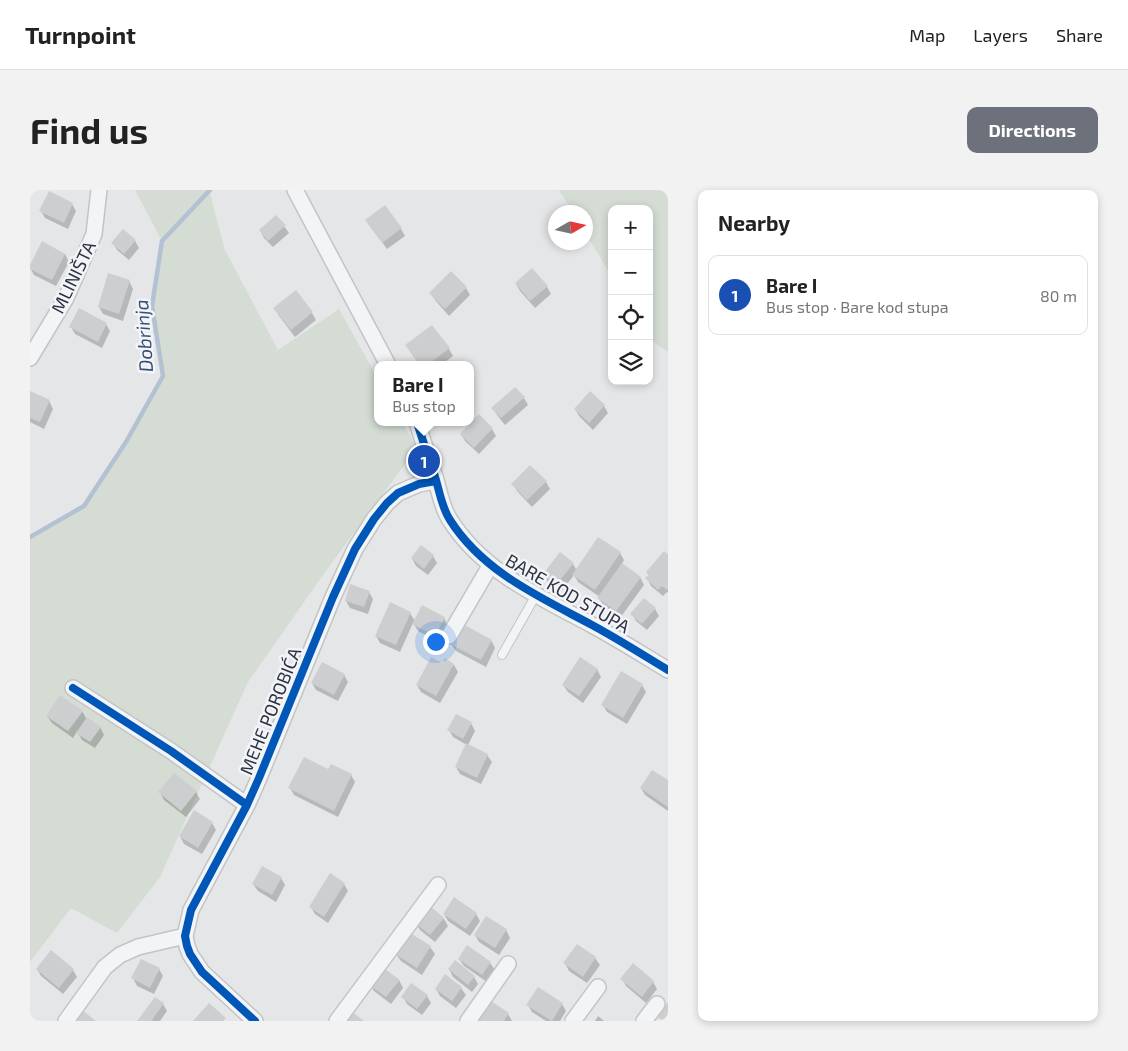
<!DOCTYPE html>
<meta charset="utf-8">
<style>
:root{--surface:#fff;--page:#f2f2f2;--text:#222;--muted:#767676;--line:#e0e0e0;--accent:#6c717b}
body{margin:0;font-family:"Exo 2",sans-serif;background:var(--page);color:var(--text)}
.controls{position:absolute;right:15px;top:15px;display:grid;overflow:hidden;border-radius:10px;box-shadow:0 2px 8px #0003}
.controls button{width:45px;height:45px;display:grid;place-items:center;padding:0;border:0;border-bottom:1px solid var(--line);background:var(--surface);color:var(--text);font:25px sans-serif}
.compass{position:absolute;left:518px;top:15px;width:45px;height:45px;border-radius:50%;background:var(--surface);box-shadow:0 2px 8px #0003;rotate:81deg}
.you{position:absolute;left:405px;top:451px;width:18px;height:18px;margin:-12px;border:4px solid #fff;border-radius:50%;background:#1a73e8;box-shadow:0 0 0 8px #1a73e833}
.badge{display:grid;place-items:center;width:32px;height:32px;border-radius:50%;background:var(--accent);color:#fff;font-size:16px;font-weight:700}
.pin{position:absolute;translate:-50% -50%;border:2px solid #fff;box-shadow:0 1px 5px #0006}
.popup{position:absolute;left:344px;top:171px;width:100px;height:65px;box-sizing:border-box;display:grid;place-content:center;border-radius:10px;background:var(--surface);filter:drop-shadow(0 1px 4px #0005);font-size:16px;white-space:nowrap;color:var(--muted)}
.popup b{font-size:19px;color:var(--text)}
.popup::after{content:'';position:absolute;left:50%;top:100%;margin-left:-10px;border:10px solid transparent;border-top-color:var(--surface)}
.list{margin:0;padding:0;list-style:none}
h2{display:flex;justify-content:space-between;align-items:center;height:65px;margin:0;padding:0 20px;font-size:21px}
h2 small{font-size:16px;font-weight:400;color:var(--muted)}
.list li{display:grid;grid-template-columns:32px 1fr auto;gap:15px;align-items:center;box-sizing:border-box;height:80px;margin:0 10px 10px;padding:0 10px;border:1px solid var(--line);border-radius:10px}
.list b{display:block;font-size:19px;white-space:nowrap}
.list p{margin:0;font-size:16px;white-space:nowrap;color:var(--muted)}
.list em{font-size:16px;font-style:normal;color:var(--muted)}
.icon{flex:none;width:28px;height:28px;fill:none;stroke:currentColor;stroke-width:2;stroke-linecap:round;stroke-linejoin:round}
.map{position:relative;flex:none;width:638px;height:831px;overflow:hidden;border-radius:10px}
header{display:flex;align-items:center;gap:30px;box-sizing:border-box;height:70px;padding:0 25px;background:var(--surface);border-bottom:1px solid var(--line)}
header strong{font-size:24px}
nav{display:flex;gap:28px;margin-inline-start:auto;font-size:18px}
.intro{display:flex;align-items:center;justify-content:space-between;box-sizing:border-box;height:120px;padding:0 30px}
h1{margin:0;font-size:35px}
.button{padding:12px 22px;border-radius:10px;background:var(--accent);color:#fff;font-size:18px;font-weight:700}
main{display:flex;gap:30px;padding:0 30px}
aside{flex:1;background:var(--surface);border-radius:10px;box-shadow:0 2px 8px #0003}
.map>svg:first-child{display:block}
</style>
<header>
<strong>Turnpoint</strong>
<nav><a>Map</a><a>Layers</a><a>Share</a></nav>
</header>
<div class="intro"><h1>Find us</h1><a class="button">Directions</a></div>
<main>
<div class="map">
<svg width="638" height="831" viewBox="0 0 638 831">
<rect width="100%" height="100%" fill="#e4e6e8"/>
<path fill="#d4dcd4" d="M105 0H179L195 60 248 160 309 119 348 189V232H372L387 258 295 382 218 492 130 687 87 743 41 718 0 772V347L54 316 96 252 133 186 122 116 132 51Z
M529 0H638V162L619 149V19H582V87L556 44V22H543Z"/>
<path fill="#0003" d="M42 14 46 21 38 39 15 28 11 21Z
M254 36 259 43 243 57 234 48 230 40Z
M341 37 371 39 375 46 357 59Z
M105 51 109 58 99 70 87 60 83 53Z
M35 64 39 72 26 96 4 85 0 78Z
M421 82 436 98 440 105 419 126 405 110 401 103Z
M99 91 103 99 93 131 73 124 69 117Z
M486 94 517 97 521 104 505 118 490 101Z
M265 102 282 123 286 130 265 147 249 126 245 119Z
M76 134 80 141 72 158 45 144 41 137Z
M419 159 423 166 411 175H390L381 163Z
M0 203 19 211 23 219 14 239 0 232Z
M560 203 574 216 578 223 563 240 549 226 545 219Z
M494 208 498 215 475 235 467 225 463 218Z
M462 239 466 246 449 264 435 251 431 244Z
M516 292 520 299 502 317 487 301 483 294Z
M590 363 594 370 592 374 610 387 614 395 590 428 573 415 569 408 570 407 548 392 544 385 531 402 518 392 514 384 543 374 547 381Z
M403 366 407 373 398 385 386 376 382 368Z
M638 366V403L637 402 633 406 621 396 617 388 619 386 617 382Z
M339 402 343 409 338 424 320 418 316 411Z
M625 419 629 426 617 440 606 431 602 424Z
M380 423 385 431 414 428 418 435 409 452 388 441 383 433 370 462 350 453 346 446Z
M461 450 465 458 456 477 426 461 421 454Z
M424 475 428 482 410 513 391 502 387 495Z
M567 479 571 487 553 513 538 502 533 495Z
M314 485 318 492 308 511 286 500 282 493Z
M612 495 616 502 597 534 577 522 573 515Z
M52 521 57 530 70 537 74 545 65 558 52 550 47 541 43 548 22 533 17 526Z
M441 533 445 541 438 555 457 565 462 572 451 594 430 584 426 577 437 555 423 547 419 540Z
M299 581 321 585 325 592 308 627 264 605 260 598Z
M144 584 166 602 170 609 156 627 134 610 130 602Z
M638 592V621L615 605 611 598Z
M182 633 186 640 172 664 154 654 150 646Z
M251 688 255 695 246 712 228 701 223 694Z
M314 694 318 701 298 733 285 724 281 717Z
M399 717 414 729 418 736 405 752 390 740 386 733Z
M414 724H446L450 731 440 746 418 731Z
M456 727 476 740 480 748 469 765 449 752 445 745Z
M379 744 400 757 405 764 392 785 371 771 366 764Z
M565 768 570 775 557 793 539 781 535 773Z
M429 769 460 773 465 780 457 792 434 776Z
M7 779 43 780 47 787 33 804 11 786Z
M129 779 133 786 124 804 107 796 103 788Z
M419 779 444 787 448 794 442 802 423 787Z
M592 789 623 792 627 799 616 813 596 796Z
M369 790 373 798 361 814 344 801 340 794Z
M431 798 436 805 426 818 410 806 406 799Z
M397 806 401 813 392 825 377 814 373 807Z
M125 808 133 814 137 821 130 831H109Z
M458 810 478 824 482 831H445Z
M532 814 536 821 530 831H516L502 822 498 815Z
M568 826 574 831H565Z"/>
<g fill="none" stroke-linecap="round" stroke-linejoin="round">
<path stroke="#b3c1d2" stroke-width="4.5" d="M0 347 54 316 96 252 133 186 122 116 132 51 180 0"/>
</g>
<path fill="#ccced0" d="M19 1 43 13 34 33 9 21Z
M355 15 372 38 352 53 335 30Z
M246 25 256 35 238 51 229 40Z
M93 39 106 50 94 64 81 53Z
M12 51 35 64 22 90 0 79V75Z
M502 78 518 96 500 111 485 93Z
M421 81 437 97 415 119 399 103Z
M78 83 100 90 89 124 68 117Z
M266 100 283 122 261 140 243 118Z
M49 118 77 133 68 152 39 137Z
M402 135 420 158 397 175H390L375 155Z
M485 197 495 207 471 228 461 218Z
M0 201 20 210 10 232 0 228Z
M560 201 575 215 559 233 544 219Z
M449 224 463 238 444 258 430 244Z
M500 275 517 291 497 310 481 294Z
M568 347 591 362 565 400 542 385Z
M391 355 404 365 394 379 381 368Z
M634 361 638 364V399L637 400 632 396 628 400 615 388 619 385 616 382Z
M530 362 544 373 526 395 513 384Z
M592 373 611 387 586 421 567 408Z
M320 394 340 401 334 417 315 411Z
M614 408 626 418 612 434 600 424Z
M360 412 381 422 366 455 345 446Z
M392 415 415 427 405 446 382 434Z
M431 433 462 450 451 470 420 454Z
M401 467 412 473 415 468 424 474 406 506 386 495Z
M550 467 568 479 549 506 532 495Z
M292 472 315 484 304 505 281 493Z
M591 481 613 494 593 528 571 515Z
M30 505 53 521 38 541 16 526Z
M426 524 442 532 433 549 417 540Z
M57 527 71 537 60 552 46 543Z
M436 553 458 564 447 588 425 577Z
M274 567 298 579 301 574 322 584 304 621 258 598Z
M622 580 638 590V617L610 598Z
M144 583 167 601 151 621 128 602Z
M164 620 183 632 168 658 149 646Z
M232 676 252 687 242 705 222 694Z
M300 683 315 693 294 727 279 717Z
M424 707 447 723 436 739 413 724Z
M399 715 414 728 400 745 385 733Z
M456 726 477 739 465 758 444 745Z
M379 742 401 756 387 778 365 764Z
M547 754 566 767 553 787 533 773Z
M437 755 461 772 452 785 428 769Z
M21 760 44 779 29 798 6 779Z
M111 769 130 778 120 798 101 788Z
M425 770 445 786 438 795 418 779Z
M603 773 624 791 612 807 590 789Z
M351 776 370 790 356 807 338 794Z
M415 784 432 797 422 811 405 799Z
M381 793 398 805 387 819 371 807Z
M508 797 533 813 522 831 496 815Z
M125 807 134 813 122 830 124 831H107Z
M458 809 479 823 474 831H443Z
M638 812V831H633L628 827Z
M179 813 196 828 193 831H163Z
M52 820 66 831H42Z
M321 821 334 831H313Z"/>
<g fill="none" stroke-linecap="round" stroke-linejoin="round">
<g stroke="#c2c4c6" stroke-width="10">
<path id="service" d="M472 465 506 405"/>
</g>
<g stroke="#c2c4c6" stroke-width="18">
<path id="minor" d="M265 0 358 175
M0 168 36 108 64 44 69 0
M387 232C393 252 400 271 406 290 410 304 412 318 420 330 453 382 510 407 562 435 588 449 613 465 638 480
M419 446 460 376
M43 498 141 561 217 615
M36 831 75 777 90 765 108 757 155 746
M225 831 172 782 160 764 157 756 155 746 161 720 217 615 229 588 303 407 325 359 344 329 357 313 368 303 389 294 406 291
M307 831 408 695
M438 831 478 774
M543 831 568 797
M614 831 627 814"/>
</g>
<use href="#service" stroke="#f3f4f5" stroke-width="8"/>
<use href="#minor" stroke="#f3f4f5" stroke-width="15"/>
<g stroke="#f2f4f7" stroke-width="11">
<path id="cycleway" d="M387 232C393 252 400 271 406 290 410 304 412 318 420 330 453 382 510 407 562 435 588 449 613 465 638 480
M43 498 141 561 217 615
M225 831 172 782 160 764 157 756 155 746 161 720 217 615 229 588 303 407 325 359 344 329 357 313 368 303 389 294 406 291"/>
</g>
<use href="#cycleway" stroke="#0057b8" stroke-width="8"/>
</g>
<g text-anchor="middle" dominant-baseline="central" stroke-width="5" stroke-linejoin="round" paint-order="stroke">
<g font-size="18" fill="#2b3241" stroke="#f2f4f7">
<text transform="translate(43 87) rotate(-64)">MLINIŠTA</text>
<text transform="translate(538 403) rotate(30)">BARE KOD STUPA</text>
<text transform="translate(240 521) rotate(-68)">MEHE POROBIĆA</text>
</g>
<g font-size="19" font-style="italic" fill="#365074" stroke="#f2f4f7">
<text transform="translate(113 146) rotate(-94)">Dobrinja</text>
</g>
</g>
</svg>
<div class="controls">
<button>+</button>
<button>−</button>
<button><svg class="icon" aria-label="locate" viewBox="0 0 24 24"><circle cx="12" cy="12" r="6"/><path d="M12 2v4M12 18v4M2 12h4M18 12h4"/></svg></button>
<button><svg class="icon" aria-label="layers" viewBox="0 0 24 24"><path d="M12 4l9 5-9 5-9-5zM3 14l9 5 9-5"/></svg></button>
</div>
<svg class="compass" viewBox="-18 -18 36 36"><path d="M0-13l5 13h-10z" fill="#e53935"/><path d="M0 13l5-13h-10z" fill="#767676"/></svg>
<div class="you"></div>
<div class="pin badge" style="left:394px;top:271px;background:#1a4fb4">1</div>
<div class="popup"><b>Bare I</b>Bus stop</div>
</div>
<aside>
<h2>Nearby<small></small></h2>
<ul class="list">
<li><span class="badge" style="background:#1a4fb4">1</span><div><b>Bare I</b><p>Bus stop · Bare kod stupa</p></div><em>80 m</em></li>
</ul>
</aside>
</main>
